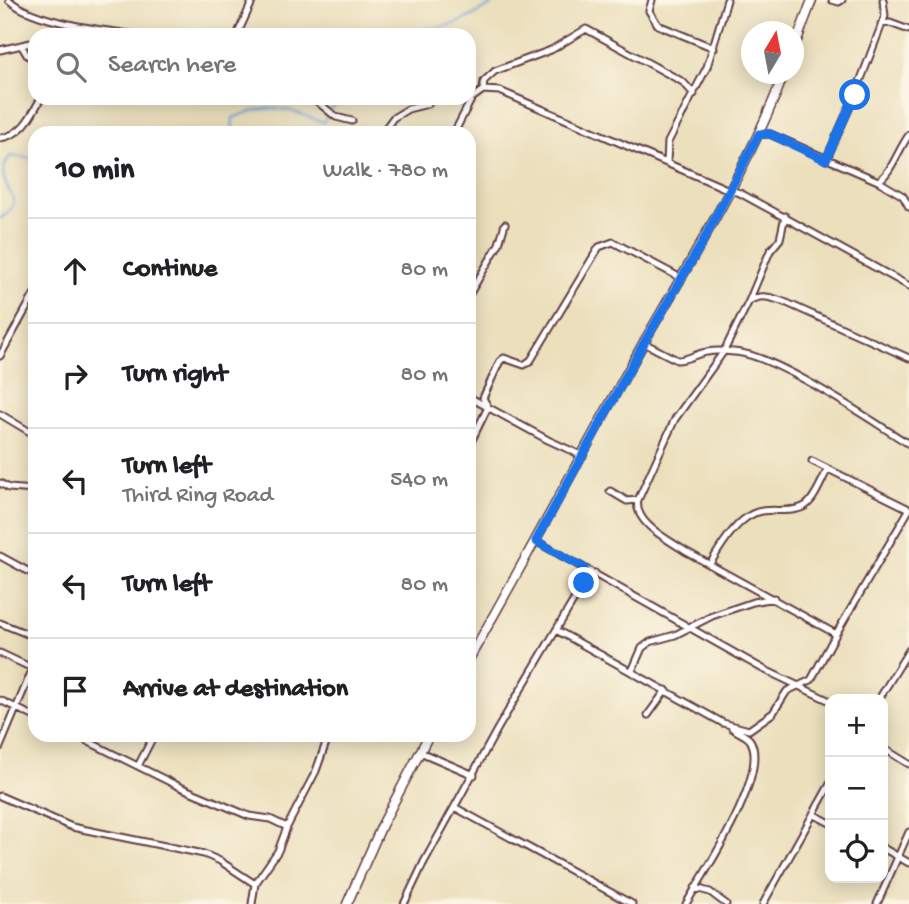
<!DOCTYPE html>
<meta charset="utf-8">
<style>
:root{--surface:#fff;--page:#f6f6f6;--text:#202124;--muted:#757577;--line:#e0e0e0}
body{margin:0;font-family:"Gochi Hand",sans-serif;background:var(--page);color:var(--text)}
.controls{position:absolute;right:21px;bottom:21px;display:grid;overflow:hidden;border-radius:14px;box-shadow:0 4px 18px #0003}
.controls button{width:63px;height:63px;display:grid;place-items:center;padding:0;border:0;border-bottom:2px solid var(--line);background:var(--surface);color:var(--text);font:35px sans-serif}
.compass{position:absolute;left:741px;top:21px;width:63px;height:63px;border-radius:50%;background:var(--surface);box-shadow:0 4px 18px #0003;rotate:10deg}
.stop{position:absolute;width:21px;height:21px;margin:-16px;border:5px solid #1a73e8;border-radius:50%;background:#fff}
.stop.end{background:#1a73e8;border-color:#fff;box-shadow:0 2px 7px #0008}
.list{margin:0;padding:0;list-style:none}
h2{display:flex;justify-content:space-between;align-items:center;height:91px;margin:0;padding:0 28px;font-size:30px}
h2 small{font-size:23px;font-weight:400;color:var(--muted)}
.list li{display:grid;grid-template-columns:46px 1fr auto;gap:21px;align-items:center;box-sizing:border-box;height:105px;padding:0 28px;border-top:2px solid var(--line)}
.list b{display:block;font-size:26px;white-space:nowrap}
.list p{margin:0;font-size:23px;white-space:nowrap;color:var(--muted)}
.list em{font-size:23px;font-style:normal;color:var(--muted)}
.icon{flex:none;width:38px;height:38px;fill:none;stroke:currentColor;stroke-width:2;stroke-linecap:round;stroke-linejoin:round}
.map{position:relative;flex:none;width:909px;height:904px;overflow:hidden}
.search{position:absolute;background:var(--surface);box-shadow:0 4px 18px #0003;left:28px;top:28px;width:448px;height:77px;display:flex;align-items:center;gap:18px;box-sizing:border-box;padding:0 24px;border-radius:21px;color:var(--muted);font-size:26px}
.panel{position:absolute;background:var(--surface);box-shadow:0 4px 18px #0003;left:28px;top:126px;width:448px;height:616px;border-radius:21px}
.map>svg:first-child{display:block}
</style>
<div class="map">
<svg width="909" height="904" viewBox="0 0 909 904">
<rect width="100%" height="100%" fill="#fcf5e5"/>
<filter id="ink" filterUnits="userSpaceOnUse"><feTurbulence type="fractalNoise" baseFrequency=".0143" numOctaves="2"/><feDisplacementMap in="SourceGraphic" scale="14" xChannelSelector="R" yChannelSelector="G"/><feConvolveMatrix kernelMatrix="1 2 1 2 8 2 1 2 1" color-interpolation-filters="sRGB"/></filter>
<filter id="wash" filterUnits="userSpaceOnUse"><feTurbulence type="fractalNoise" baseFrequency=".00686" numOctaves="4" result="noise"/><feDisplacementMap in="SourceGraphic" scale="28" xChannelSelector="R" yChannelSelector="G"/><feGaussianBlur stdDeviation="1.57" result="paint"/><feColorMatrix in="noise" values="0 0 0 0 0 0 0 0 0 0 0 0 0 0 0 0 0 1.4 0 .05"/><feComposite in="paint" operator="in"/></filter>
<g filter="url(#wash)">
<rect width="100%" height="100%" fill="#ebdfbc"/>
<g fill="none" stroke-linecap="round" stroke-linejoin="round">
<path stroke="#6ca3da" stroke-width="2" d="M401 35C414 27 431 30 446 26 464 22 477 13 493 4L495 0
M232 133 233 118C256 108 274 105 298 113 307 116 314 120 324 122 328 108 337 103 351 98
M0 219C28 200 3 193 3 172 4 166 7 161 10 156L35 159"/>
</g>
</g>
<g filter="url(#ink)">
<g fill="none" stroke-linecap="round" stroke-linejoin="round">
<g stroke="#623c41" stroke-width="9">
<path id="street" d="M9 0C32 22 105 31 138 35
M652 0 649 11 658 25 714 48
M832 0 839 2 842 0
M881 24 890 23 909 30
M55 35 67 30 82 28
M237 35 253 0
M21 45 27 55 35 61
M0 50 35 42
M483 90 484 81 495 71 551 50 586 29 683 82 694 94
M313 98 336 117 352 121
M382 133 393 118 408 109 428 104
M454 133 472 98 483 90 500 91 729 190 740 193 909 286
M759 134H770L878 181 903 196 909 207
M0 138C23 135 31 116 41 98
M826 160 855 95 885 16 883 0
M667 163 668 142 707 67 727 0
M878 181C891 174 899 148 909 135
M469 295 499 244 505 224
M749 301 770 251 780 239 785 216
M644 343 677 360C688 360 697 353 707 352 716 350 726 351 734 352 775 354 870 420 909 444
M0 356 35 293
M469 397 548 440 583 456
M0 414 35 435
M469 446 488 407 483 398 500 361 504 358 524 365 531 360 599 247 613 242 681 278
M812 461 909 509
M0 483 9 488 35 490
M610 491 627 501 638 500
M536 541 763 669 830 701
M0 556 35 575
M710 564C721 546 739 514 762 511 774 509 793 513 805 506 815 500 822 479 828 469
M0 623 35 637
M558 631 723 723
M836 634 909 510
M0 653 32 668
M632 671 642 648 650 642 675 635 712 616 753 602 774 598
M879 699 909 650
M0 700 35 717
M648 715 666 690
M723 723 749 730 773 713 787 691 811 680 836 634 685 551C669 540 633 523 638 500L675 419 724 351 749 301C762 293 773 298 787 303L909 358
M75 735 180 787 249 816 270 819 287 827
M0 747 35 663
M883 748 909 764
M420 752 474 775
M138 766 154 735
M0 796 72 827 204 854 220 861 255 884
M456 808 632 904
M813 814 830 823
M883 848 909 863
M695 888 710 892 726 904
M252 904 255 884 278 851 287 827 316 771 328 737
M404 904 424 862 498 728 584 583 595 573
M686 904C704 873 771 773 750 740 746 735 737 732 732 728
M763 904 830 784
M877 904 909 832"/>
</g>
<g stroke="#623c41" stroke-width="11">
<path id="secondary" d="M794 48 812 0
M469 659C529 554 585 448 644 342 694 255 748 168 784 74
M347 904 382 825 429 735"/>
</g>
<use href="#street" stroke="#fff" stroke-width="5"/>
<use href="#secondary" stroke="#fff" stroke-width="8"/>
</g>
</g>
<g fill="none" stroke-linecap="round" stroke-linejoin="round" filter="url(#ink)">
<path stroke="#1a73e8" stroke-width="9" d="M584 583V568L536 541 644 343 701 245 759 134H770L826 160 855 95"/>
</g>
</svg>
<div class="controls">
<button>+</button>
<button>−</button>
<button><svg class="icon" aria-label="locate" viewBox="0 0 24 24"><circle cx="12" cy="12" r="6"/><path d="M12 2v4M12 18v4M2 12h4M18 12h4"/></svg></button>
</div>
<svg class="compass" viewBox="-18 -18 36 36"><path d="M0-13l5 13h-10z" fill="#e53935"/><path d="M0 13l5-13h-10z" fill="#757577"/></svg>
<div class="stop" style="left:855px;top:95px"></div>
<div class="stop end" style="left:584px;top:583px"></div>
<div class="search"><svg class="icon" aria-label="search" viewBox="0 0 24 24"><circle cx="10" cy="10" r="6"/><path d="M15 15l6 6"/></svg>Search here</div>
<section class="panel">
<h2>10 min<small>Walk · 780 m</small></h2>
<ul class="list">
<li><svg class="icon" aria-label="ahead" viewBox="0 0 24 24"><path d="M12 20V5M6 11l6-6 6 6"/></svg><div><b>Continue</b></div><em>80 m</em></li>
<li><svg class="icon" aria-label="right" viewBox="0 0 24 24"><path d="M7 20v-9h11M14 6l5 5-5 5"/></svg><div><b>Turn right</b></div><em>80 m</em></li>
<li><svg class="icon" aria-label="left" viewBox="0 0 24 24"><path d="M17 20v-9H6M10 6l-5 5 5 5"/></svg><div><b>Turn left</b><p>Third Ring Road</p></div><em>540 m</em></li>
<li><svg class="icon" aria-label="left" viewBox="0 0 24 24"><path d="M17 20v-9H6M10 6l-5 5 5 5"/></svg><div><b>Turn left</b></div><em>80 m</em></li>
<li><svg class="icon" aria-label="arrive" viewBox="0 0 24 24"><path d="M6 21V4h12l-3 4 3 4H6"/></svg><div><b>Arrive at destination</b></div></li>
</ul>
</section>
</div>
